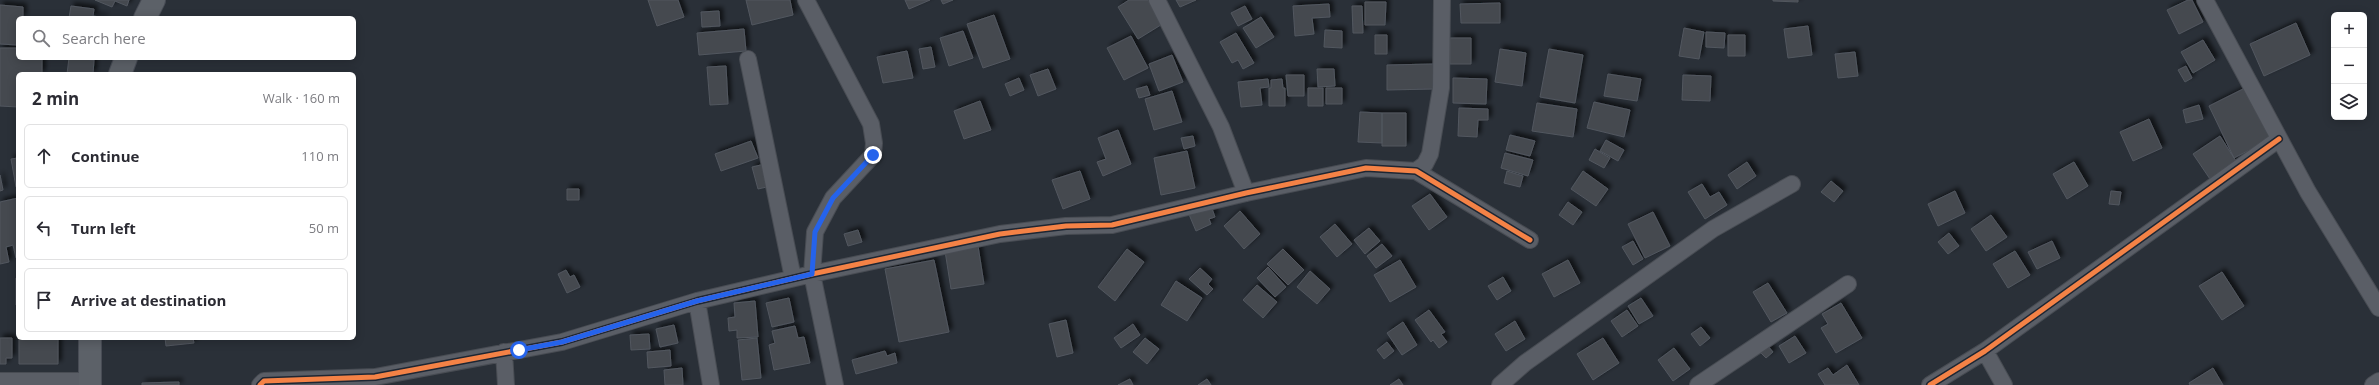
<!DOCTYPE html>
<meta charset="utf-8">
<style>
:root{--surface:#fff;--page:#f7f7f7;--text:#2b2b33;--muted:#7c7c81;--line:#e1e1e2}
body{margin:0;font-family:"Open Sans",sans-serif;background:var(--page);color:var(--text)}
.controls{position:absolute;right:12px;top:12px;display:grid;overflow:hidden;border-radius:6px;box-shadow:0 2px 10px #0003}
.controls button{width:36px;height:36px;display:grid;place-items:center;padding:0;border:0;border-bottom:1px solid var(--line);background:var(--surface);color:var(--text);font:20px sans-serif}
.stop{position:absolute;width:12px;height:12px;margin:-9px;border:3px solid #2563eb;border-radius:50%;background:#fff}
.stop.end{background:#2563eb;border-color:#fff;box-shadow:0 1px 4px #0008}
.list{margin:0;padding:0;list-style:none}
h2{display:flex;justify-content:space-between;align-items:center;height:52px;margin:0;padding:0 16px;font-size:17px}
h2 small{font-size:13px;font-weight:400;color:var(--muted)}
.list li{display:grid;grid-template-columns:26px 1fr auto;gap:12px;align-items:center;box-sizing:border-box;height:64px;margin:0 8px 8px;padding:0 8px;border:1px solid var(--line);border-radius:6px}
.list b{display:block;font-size:15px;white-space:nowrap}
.list em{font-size:13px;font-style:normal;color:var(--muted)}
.icon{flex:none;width:22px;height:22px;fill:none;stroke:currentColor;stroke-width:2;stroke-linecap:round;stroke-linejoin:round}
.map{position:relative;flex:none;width:2379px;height:385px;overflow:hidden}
.search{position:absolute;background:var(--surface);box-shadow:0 2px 10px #0003;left:16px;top:16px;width:340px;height:44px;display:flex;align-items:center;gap:10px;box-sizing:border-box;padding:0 14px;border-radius:6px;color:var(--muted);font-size:15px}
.panel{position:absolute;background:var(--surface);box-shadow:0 2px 10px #0003;left:16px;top:72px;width:340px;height:268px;border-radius:6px}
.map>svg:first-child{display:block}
</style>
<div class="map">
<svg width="2379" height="385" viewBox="0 0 2379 385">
<defs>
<filter id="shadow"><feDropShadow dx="3.5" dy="-3.5" stdDeviation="2" flood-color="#0009"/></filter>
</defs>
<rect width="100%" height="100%" fill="#2a3038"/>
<path fill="#444950" stroke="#52575f" filter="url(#shadow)" d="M95 0H129L127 6 115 1 112 7Z
M648 0H678L684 17 657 26Z
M746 0H790L793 15 752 25Z
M905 0H930L909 9Z
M941 0H953L943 4Z
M1129 0H1150L1164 23 1138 39 1118 7Z
M1176 0H1196L1180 7Z
M1773 0H1798V2L1773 1Z
M2188 0H2192L2203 22 2179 34 2167 10Z
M1365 2H1386L1385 25H1365Z
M1500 3V23H1461L1460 4Z
M1329 4 1330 17 1312 18 1314 34 1295 36 1293 6Z
M0 5 23 7V18H18V45L0 44Z
M71 6 94 9 93 16 105 18H69Z
M1245 6 1252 19 1238 26 1231 13Z
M1352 6H1362L1363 33H1353Z
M719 11 720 26 702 27 701 12Z
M994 15 1010 59 983 68 967 24Z
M1261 17 1274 37 1256 48 1243 28Z
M2296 23 2310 55 2264 76 2250 44Z
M1808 26 1812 55 1788 58 1784 29Z
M1684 28 1704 32 1699 59 1679 56Z
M744 29 746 51 699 55 697 33Z
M1325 30 1342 31V48L1324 47Z
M963 31 973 58 949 66 940 38Z
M1706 32 1725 33 1724 48 1706 47Z
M1236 33 1254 63 1243 69 1238 60 1232 63 1220 42Z
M1375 35H1387V54H1375Z
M1728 35H1745V56H1728Z
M1131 36 1148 68 1124 80 1107 48Z
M1450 38H1471V64H1450Z
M2203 40 2215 60 2193 73 2181 52Z
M931 47 935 67 923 69 919 49Z
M0 48H16L18 58H42V74H18V107L0 106Z
M1500 49 1526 53 1522 86 1495 82Z
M1549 49 1583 55 1575 103 1540 97Z
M907 51 913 78 883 83 877 57Z
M1855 52 1858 76 1838 78 1835 54Z
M1172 55 1183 82 1159 91 1149 64Z
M69 58 94 60 93 74H67Z
M1434 64V89L1387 90V65Z
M726 66 728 104 710 105 707 67Z
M2186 66 2192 78 2185 82 2178 70Z
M1048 69 1056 89 1038 96 1030 75Z
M1317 69H1334L1335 86 1318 87Z
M1608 74 1641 79 1637 101 1604 96Z
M1286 75H1304V96H1288Z
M1683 75 1711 76 1710 101 1682 100Z
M1019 78 1024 90 1010 96 1005 84Z
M1453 78 1487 79 1486 104 1453 103Z
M1268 79 1269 87 1260 88 1262 105 1241 107 1238 82Z
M1282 79 1283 88H1285V106H1269V88H1271V80Z
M1147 86 1150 95 1139 98 1136 89Z
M2247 87 2273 138 2234 158 2209 106Z
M1308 88H1323V106H1308Z
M1326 88H1342V104H1326Z
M1172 91 1182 122 1154 130 1145 99Z
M980 101 991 130 964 139 954 111Z
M1594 102 1630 110 1624 137 1587 128Z
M1537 103 1577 109 1573 137 1532 131Z
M2199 105 2203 119 2186 123 2183 110Z
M1459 108 1488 109V120H1478L1477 137 1458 136Z
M1360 112 1382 113V143L1358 142Z
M1382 113H1406V146H1382Z
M2149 119 2162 148 2133 161 2120 132Z
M1118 130 1131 164 1103 176 1097 162 1106 159 1098 138Z
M1510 135 1535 141 1530 156 1506 150Z
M1193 136 1195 146 1184 149 1181 138Z
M2220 136 2236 161 2210 179 2193 154Z
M1606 140 1624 150 1618 161 1600 151Z
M751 141 758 158 721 171 715 154Z
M1595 149 1610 158 1604 168 1589 160Z
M1187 151 1195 188 1161 195 1154 158Z
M1505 153 1533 160 1528 176 1501 168Z
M18 158V186L16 187 11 159Z
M1747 162 1756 176 1737 189 1728 175Z
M2074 162 2088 186 2067 199 2053 174Z
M765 164 771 186 758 189 752 167Z
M1080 171 1090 199 1063 209 1052 180Z
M1507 171 1523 176 1520 187 1504 183Z
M1583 171 1608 189 1596 206 1571 189Z
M0 175 3 190 0 191Z
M1831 181 1843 191 1834 202 1821 192Z
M1702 184 1710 197 1719 192 1727 205 1705 219 1688 192Z
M567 189H579V200H567Z
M1955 191 1965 213 1938 226 1928 204Z
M2111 191 2121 192 2119 205 2109 204Z
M1430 194 1447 217 1429 230 1412 206Z
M18 198V257L16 258 13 245 6 247 9 262 0 264V202Z
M1568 202 1582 212 1573 225 1559 215Z
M1210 203 1215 217 1209 219 1211 224 1196 231 1188 212Z
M1240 211 1260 234 1244 249 1224 226Z
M1653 212 1670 246 1645 258 1628 224Z
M1991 215 2007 237 1986 251 1971 229Z
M1335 224 1352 244 1337 257 1320 237Z
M1369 228 1380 241 1365 254 1354 240Z
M858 230 862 242 848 246 844 234Z
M1949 233 1959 246 1948 254 1938 242Z
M1633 241 1643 259 1633 265 1622 247Z
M2052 241 2060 258 2037 269 2028 252Z
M1382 244 1392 256 1376 268 1367 256Z
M978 246 984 284 951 289 945 251Z
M1127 249 1144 262 1115 301 1098 287Z
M1283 249 1304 270 1288 285 1267 264Z
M2015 251 2030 275 2008 288 1993 264Z
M934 260 949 332 899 342 885 269Z
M1400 260 1416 287 1390 302 1374 275Z
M1568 260 1580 283 1554 297 1542 274Z
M1268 267 1286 287 1275 297 1257 278Z
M1200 268 1212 279 1208 284 1213 289 1207 295 1189 279Z
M566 270 570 277 574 275 580 287 567 293 558 274Z
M1310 271 1330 289 1317 304 1297 287Z
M2222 272 2244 306 2222 320 2199 286Z
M1503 277 1511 291 1497 300 1488 286Z
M16 278H18V305H16Z
M1176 281 1202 298 1187 321 1161 305Z
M1768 283 1787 313 1771 322 1753 292Z
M1257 285 1277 302 1263 318 1243 300Z
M789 298 794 322 772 327 766 303Z
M1641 298 1653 316 1639 324 1628 306Z
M755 301 758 337 737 338V330L729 331 728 318 735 317 734 303Z
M1841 303 1862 338 1836 353 1821 328 1828 324 1822 314Z
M1429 310 1445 332 1441 334 1447 342 1439 348 1433 340 1431 342 1415 320Z
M1627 310 1638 326 1622 337 1611 321Z
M1066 320 1073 353 1057 357 1049 324Z
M1515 321 1525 339 1506 351 1495 334Z
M1403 322 1417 345 1402 355 1387 333Z
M1133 324 1140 335 1121 348 1114 338Z
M674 325 678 343 660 347 656 329Z
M795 326 798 338 804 337 810 363 774 370 769 345 775 343 772 331Z
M1701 327 1710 338 1700 346 1691 334Z
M649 334 650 349 631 350 630 335Z
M1795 336 1806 353 1789 363 1779 346Z
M0 338H12V358H6V364H0Z
M19 338H58V364H19Z
M165 338H193L194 343 166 346Z
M757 338 761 378 742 380 738 340Z
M1145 338 1159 349 1147 364 1133 352Z
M1603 338 1619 363 1593 380 1577 354Z
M1387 342 1394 351 1384 359 1377 350Z
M1768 346 1773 352 1766 358 1760 352Z
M1674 348 1690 369 1673 381 1658 360Z
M670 350 671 366 648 368 647 352Z
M885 351 887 356 895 353 897 363 856 374 852 360Z
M1847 365 1859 385H1825L1818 374 1828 368 1833 375Z
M682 368 683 385H665L664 370Z
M2213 368 2223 385H2190L2189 383Z
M1130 379 1133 385H1118Z
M1207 379 1211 385H1198Z
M1399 379 1403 385H1390Z
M179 382V385H142V383Z"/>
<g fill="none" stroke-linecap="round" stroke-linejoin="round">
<g stroke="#484c53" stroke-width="18">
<path id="minor" d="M806 0 871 124 874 143 873 155 833 198 815 232 812 274 835 385
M1157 0 1221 127 1246 193
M2205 0 2308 192 2379 308
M748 59 793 278
M1416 171 1425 164 1430 154 1441 88 1442 0
M697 301 711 385
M1985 351 2004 385
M504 352 506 385
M0 381H90
M260 385 264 381 375 377 562 342 697 301 812 274 1000 234 1066 226 1112 225 1246 193 1366 168 1416 171 1530 240
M1500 385 1525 363 1713 229 1792 184
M1698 385 1848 284
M1930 385 1985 351 2279 139
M2373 385 2379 381"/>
</g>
<g stroke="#484c55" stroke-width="24">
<path id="primary" d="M145 18 154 0
M120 74 126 58
M90 385V338"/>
</g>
<use href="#minor" stroke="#5a5e66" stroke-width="16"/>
<use href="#primary" stroke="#5c6168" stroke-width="22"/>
<g stroke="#1d2633" stroke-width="8">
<path id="cycleway" d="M260 385 264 381 375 377 562 342 697 301 812 274 1000 234 1066 226 1112 225 1246 193 1366 168 1416 171 1530 240
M1930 385 1985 351 2279 139"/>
</g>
<use href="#cycleway" stroke="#f48246" stroke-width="5"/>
</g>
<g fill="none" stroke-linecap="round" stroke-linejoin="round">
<path stroke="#2563eb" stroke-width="5" d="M519 350 562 342 697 301 812 274 815 232 833 198 873 155"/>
</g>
</svg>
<div class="controls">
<button>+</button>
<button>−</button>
<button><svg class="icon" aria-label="layers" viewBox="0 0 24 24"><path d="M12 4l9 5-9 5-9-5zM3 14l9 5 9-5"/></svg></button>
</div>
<div class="stop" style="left:519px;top:350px"></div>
<div class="stop end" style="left:873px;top:155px"></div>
<div class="search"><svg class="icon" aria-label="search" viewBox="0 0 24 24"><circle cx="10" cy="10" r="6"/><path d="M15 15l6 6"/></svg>Search here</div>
<section class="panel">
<h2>2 min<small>Walk · 160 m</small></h2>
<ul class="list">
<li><svg class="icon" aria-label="ahead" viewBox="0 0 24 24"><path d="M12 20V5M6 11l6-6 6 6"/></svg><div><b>Continue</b></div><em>110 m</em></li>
<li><svg class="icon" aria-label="left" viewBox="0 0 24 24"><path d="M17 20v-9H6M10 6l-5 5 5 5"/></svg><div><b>Turn left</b></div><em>50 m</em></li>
<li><svg class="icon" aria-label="arrive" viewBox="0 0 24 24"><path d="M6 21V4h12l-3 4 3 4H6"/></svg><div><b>Arrive at destination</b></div></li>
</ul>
</section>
</div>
